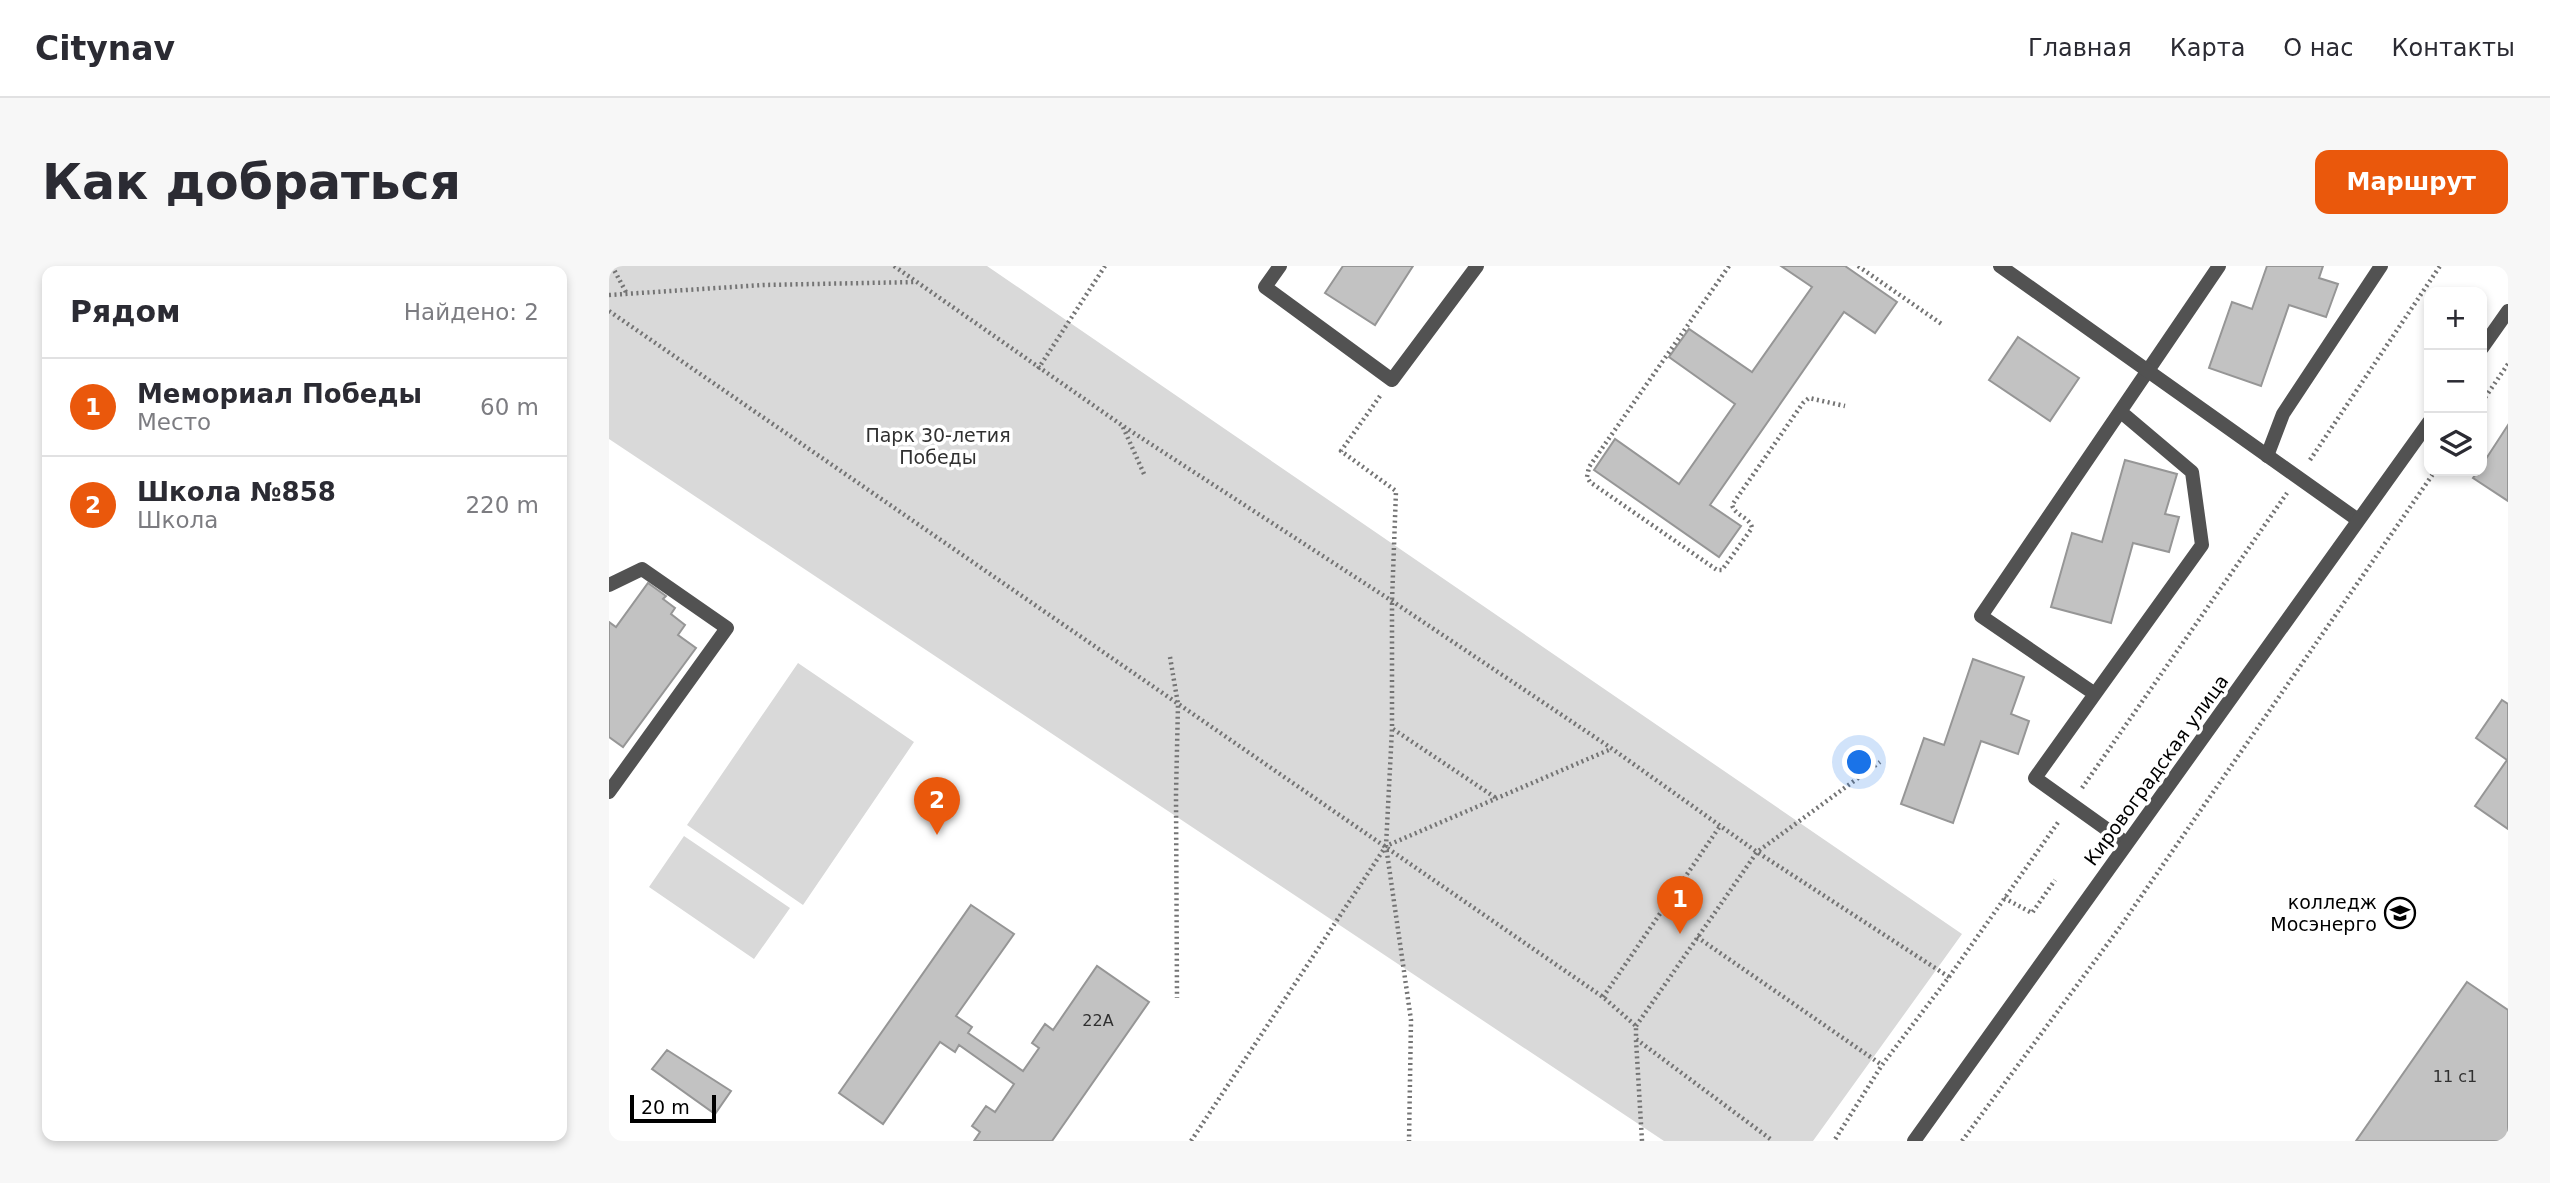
<!DOCTYPE html>
<html lang="ru">
<meta charset="utf-8">
<style>
:root{--surface:#fff;--page:#f7f7f7;--text:#2b2b33;--muted:#7c7c81;--line:#e1e1e2;--accent:#ea580c}
body{margin:0;font-family:"DejaVu Sans",sans-serif;background:var(--page);color:var(--text)}
.controls{position:absolute;right:21px;top:21px;display:grid;overflow:hidden;border-radius:14px;box-shadow:0 4px 10px #0003}
.controls button{width:63px;height:63px;display:grid;place-items:center;padding:0;border:0;border-bottom:2px solid var(--line);background:var(--surface);color:var(--text);font:35px sans-serif}
.scale{position:absolute;left:21px;bottom:18px;width:86px;box-sizing:border-box;padding-left:7px;border:4px solid #000;border-top:0;font-size:19px;line-height:24px;white-space:nowrap;color:#000;-webkit-text-stroke:5px #fff;paint-order:stroke}
.you{position:absolute;left:1251px;top:497px;width:24px;height:24px;margin:-18px;border:5px solid #fff;border-radius:50%;background:#1a73e8;box-shadow:0 0 0 10px #1a73e833}
.badge{display:grid;place-items:center;width:46px;height:46px;border-radius:50%;background:var(--accent);color:#fff;font-size:23px;font-weight:700}
.pin{position:absolute;translate:-50% -58px;filter:drop-shadow(0 2px 4px #0008)}
.pin::after{content:'';position:absolute;top:37px;width:24px;height:21px;background:inherit;clip-path:polygon(0 0,100% 0,50% 100%)}
.list{margin:0;padding:0;list-style:none}
h2{display:flex;justify-content:space-between;align-items:center;height:91px;margin:0;padding:0 28px;font-size:30px}
h2 small{font-size:23px;font-weight:400;color:var(--muted)}
.list li{display:grid;grid-template-columns:46px 1fr auto;gap:21px;align-items:center;box-sizing:border-box;height:98px;padding:0 28px;border-top:2px solid var(--line)}
.list b{display:block;font-size:26px;white-space:nowrap}
.list p{margin:0;font-size:23px;white-space:nowrap;color:var(--muted)}
.list em{font-size:23px;font-style:normal;color:var(--muted)}
.icon{flex:none;width:38px;height:38px;fill:none;stroke:currentColor;stroke-width:2;stroke-linecap:round;stroke-linejoin:round}
.map{position:relative;flex:none;width:1899px;height:875px;overflow:hidden;border-radius:14px}
header{display:flex;align-items:center;gap:42px;box-sizing:border-box;height:98px;padding:0 35px;background:var(--surface);border-bottom:2px solid var(--line)}
header strong{font-size:33px}
nav{display:flex;gap:38px;margin-inline-start:auto;font-size:24px}
.intro{display:flex;align-items:center;justify-content:space-between;box-sizing:border-box;height:168px;padding:0 42px}
h1{margin:0;font-size:49px}
.button{padding:18px 32px;border-radius:14px;background:var(--accent);color:#fff;font-size:24px;font-weight:700}
main{display:flex;gap:42px;padding:0 42px}
aside{flex:1;background:var(--surface);border-radius:14px;box-shadow:0 4px 10px #0003}
.map>svg:first-child{display:block}
</style>
<header>
<strong>Citynav</strong>
<nav><a>Главная</a><a>Карта</a><a>О нас</a><a>Контакты</a></nav>
</header>
<div class="intro"><h1>Как добраться</h1><a class="button">Маршрут</a></div>
<main>
<aside>
<h2>Рядом<small>Найдено: 2</small></h2>
<ul class="list">
<li><span class="badge">1</span><div><b>Мемориал Победы</b><p>Место</p></div><em>60 m</em></li>
<li><span class="badge">2</span><div><b>Школа №858</b><p>Школа</p></div><em>220 m</em></li>
</ul>
</aside>
<div class="map">
<svg width="1899" height="875" viewBox="0 0 1899 875">
<rect width="100%" height="100%" fill="#fff"/>
<path fill="#d9d9d9" d="M0 0H378L1353 668 1204 875H1055L0 173Z
M189 397 305 476 194 639 78 559Z
M75 570 181 642 145 693 40 621Z"/>
<path fill="#c2c2c2" stroke="#969696" stroke-width="2" d="M734 0H804L766 59 716 27Z
M1172 0H1236L1288 36 1266 67 1235 46 1101 239 1132 260 1110 291 985 204 1006 173 1070 218 1126 138 1060 91 1080 63 1143 106 1203 21Z
M1658 0H1714L1710 12 1729 18 1717 51 1680 39 1652 120 1600 102 1623 36 1643 43Z
M1409 71 1470 112 1441 155 1380 114Z
M1899 159V235L1864 212 1869 205H1873V199Z
M1516 194 1568 208 1556 248 1570 251 1560 286 1524 277 1502 357 1442 341 1463 267 1493 276Z
M39 317 57 330 54 333 66 342 62 348 76 359 69 369 87 382 14 481 0 471V356L7 361Z
M1364 393 1415 411 1402 448 1420 455 1409 488 1372 475 1344 557 1292 538 1315 472 1335 479Z
M1893 434 1899 438V563L1866 540 1898 494 1867 472Z
M362 639 405 668 347 750 363 761 359 767 414 805 430 782 423 777 436 758 444 764 488 700 540 736 443 875H365L371 866 363 860 377 840 386 846 405 818 350 779 346 786 331 776 274 858 230 827Z
M1858 716 1899 744V875H1747Z
M58 784 122 825 106 848 43 803Z"/>
<g fill="none" stroke-linecap="round" stroke-linejoin="round">
<path stroke="#747474" stroke-width="4.5" stroke-dasharray="2 3.5" stroke-linecap="butt" d="M3 0 18 28
M285 0 514 160 783 335 1002 482 1148 586 1340 711 1273 799 1225 875
M1120 0 980 201 978 211 981 216 1108 304H1113L1143 262C1141 251 1126 250 1123 239L1194 137 1200 132 1236 140
M1249 0 1334 59
M0 29 154 19 307 16
M0 45 994 731 1027 760V773L1164 875
M429 103 496 0
M771 130 732 185 787 225 783 335V463L777 580 802 754 800 875
M1873 136 1899 98
M514 161 535 208
M1701 194 1831 0
M561 391 569 438 567 528 568 732
M784 463 887 532
M1473 522 1678 227
M1395 632 1423 647 1446 614
M1088 671 1273 799
M1340 711 1450 555
M994 731 1111 560
M1027 760 1148 586 1271 496
M1027 774 1033 875
M582 875 777 580 1002 483
M1353 875 1511 661 1826 205"/>
<path stroke="#525252" stroke-width="14" d="M671 0 656 21 783 114 868 0
M1658 190 1674 148 1772 0
M0 319 33 303 118 362 0 526
M1486 428 1593 279 1583 206 1512 146
M1517 577 1426 512 1486 428 1372 350 1610 0"/>
<path stroke="#525252" stroke-width="14" d="M1391 0 1749 254"/>
<path stroke="#525252" stroke-width="14" d="M1873 82 1899 45
M1305 875 1820 156"/>
</g>
<defs>
<g id="university-ring" transform="scale(1.575)"><circle r="9.5" fill="#fff" stroke="#000" stroke-width="1.5"/><path d="M0-5L7-2L0 1L-7-2ZM-4 1L0 2.5L4 1V4Q0 6-4 4Z" fill="#000"/></g>
</defs>
<g fill-rule="evenodd">
<use href="#university-ring" x="1791" y="647"/>
</g>
<g text-anchor="middle" dominant-baseline="central" stroke-width="7" stroke-linejoin="round" paint-order="stroke">
<g font-size="16" fill="#303030">
<text x="489" y="754">22А</text>
<text x="1846" y="810">11 с1</text>
</g>
<g font-size="19" fill="#303030" stroke="#fff">
<text x="329" y="169">Парк 30-летия<tspan x="329" dy="22">Победы</tspan></text>
</g>
<g font-size="19" fill="#000" stroke="#fff">
<text transform="translate(1547 504) rotate(-54)">Кировоградская улица</text>
</g>
<g font-size="19" fill="#000" stroke="#fff" text-anchor="end">
<text x="1768" y="636">колледж<tspan x="1768" dy="22">Мосэнерго</tspan></text>
</g>
</g>
</svg>
<div class="controls">
<button>+</button>
<button>−</button>
<button><svg class="icon" aria-label="layers" viewBox="0 0 24 24"><path d="M12 4l9 5-9 5-9-5zM3 14l9 5 9-5"/></svg></button>
</div>
<div class="scale">20 m</div>
<div class="you"></div>
<div class="pin badge" style="left:1071px;top:668px">1</div>
<div class="pin badge" style="left:328px;top:569px">2</div>
</div>
</main>
